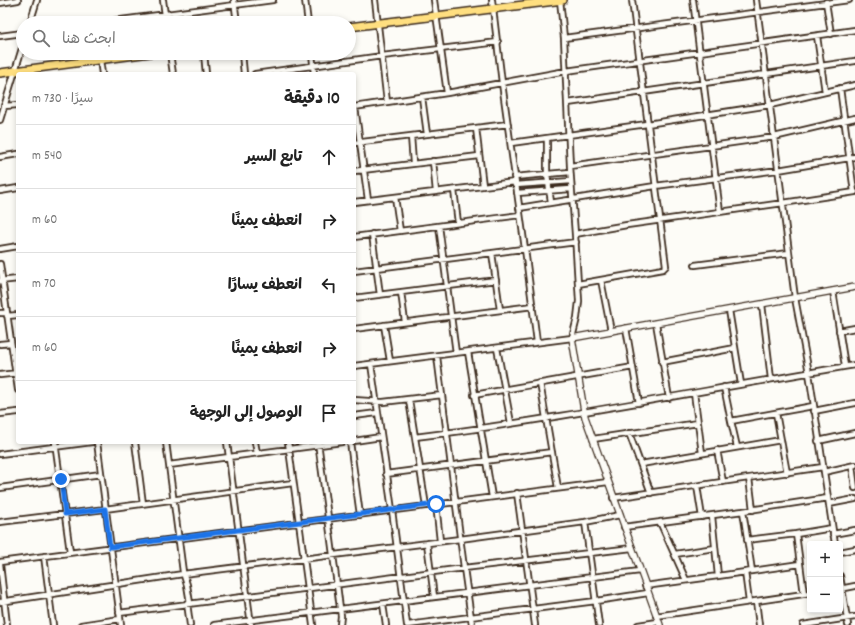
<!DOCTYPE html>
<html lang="ar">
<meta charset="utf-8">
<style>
:root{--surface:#fff;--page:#f6f6f6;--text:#222;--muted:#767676;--line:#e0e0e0}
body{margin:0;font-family:Dekko,"Playpen Sans Arabic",sans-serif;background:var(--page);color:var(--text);direction:rtl}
.controls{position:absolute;right:12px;bottom:12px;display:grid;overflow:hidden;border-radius:4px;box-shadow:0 2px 6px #0003}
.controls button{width:36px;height:36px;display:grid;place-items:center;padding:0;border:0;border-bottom:1px solid var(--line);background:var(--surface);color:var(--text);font:20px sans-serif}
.stop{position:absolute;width:12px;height:12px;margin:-9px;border:3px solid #1a73e8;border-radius:50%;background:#fff}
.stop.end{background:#1a73e8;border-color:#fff;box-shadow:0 1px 4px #0008}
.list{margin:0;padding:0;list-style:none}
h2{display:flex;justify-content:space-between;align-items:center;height:52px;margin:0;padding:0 16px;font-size:17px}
h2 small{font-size:13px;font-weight:400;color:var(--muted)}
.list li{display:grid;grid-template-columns:26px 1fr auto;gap:12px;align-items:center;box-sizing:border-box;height:64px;padding:0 16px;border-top:1px solid var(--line)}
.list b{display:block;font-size:15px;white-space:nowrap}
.list em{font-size:13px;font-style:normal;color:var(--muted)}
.icon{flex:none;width:22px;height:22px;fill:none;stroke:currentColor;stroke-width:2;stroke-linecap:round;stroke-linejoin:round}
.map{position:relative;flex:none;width:855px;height:625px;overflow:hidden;direction:ltr}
.search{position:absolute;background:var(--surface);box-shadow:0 2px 6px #0003;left:16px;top:16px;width:340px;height:44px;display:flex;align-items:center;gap:10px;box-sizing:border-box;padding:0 14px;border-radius:22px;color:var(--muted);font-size:15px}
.panel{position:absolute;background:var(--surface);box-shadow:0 2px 6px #0003;left:16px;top:72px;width:340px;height:372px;border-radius:4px;direction:rtl}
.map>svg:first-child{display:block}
</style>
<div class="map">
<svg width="855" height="625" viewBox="0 0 855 625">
<rect width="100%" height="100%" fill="#fdfcf7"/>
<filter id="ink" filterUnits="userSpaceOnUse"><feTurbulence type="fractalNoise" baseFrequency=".025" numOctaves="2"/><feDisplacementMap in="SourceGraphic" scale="8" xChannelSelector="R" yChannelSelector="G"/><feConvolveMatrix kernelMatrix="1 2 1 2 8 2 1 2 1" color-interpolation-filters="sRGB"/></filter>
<g filter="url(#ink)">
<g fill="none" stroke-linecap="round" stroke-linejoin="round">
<g stroke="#3b2a1e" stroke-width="8">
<path id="minor" d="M163 0 166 23
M234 0 237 23
M305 0 308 23
M375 0 387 102
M434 0 447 93
M492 0 502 83 525 249 537 342
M693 0 720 212
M756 0 795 298 809 373 835 544
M826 2 831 34
M0 3 18 0
M30 23 37 0
M98 23 273 0
M0 36 23 33
M817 36 825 92
M564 38 849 0
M99 53 102 74
M170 53 173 74
M204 53 206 74
M242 53 244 74
M312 53 314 74
M255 74 382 56 498 42
M840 88 854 192
M422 97 427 134
M568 103 855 61
M4 106 18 105
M354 107 447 93 566 71 855 30
M355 107 368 200
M0 120 23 45
M476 128 483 186
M411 136 413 163
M547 138V174L551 202
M354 143 508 124
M511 143 647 124 770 105 855 85
M0 157 18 154
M433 161 436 192
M570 166 774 137 855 118
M354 171 479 156
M514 177 570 172
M515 185 571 181
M454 190 458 223
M0 191 18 188
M517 193 571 189
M395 197 400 231
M354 202 515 182
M519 208 655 186 778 170 855 157
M439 226 456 353
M372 234 380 295
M575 234 627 225 783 203 855 192
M354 237 520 215
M0 249 18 246
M492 253 500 310
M0 264 18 390
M695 265 789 253
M354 271 576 242
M601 280 611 331
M0 281 18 279
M578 284 663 269 666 266 632 0
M833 291 845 366
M401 292 405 322
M354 298 496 280
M762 304 771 379
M729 310 741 384
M0 313H7
M7 316 18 315
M656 323 669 398
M384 325 390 361
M626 328 639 403
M354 329 533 306
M839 331 855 328
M0 344 11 343
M497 348 511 423
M468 352 492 497
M437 356 464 568 472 625
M662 362 735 348
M371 364 392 510 407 625
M354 366 572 338 577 318 579 301 575 234 570 166 564 38 560 0
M0 375 18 373
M540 383 558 488
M724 387 731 421 813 406
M694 393 702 453
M474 395 633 367
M354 400 383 402 442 395
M409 400 426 506
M814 411 855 403
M776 413 787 473
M0 414 18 412
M354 416 377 413
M731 421 737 447
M629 433 651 493
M415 437C563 419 708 389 855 365
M593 439 698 423
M354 441 381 437
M818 441 855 433
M55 442 70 552
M97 442 121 625
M135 442 143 504
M166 442 183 572 187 585 190 603
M227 442 251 625
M255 442 257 453
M288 442 313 625
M318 442 337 585 341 616 340 625
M350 442 360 515
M717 450 723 482
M0 454 92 442
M641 464 781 440
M169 465 342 442
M852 466 855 488
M824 472 855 465
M386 474 552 452
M749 478 753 510
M697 486 702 517
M0 488 101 474
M517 493 535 625
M613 498 823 467
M436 504 440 541
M829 504 855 499
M743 511 752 571
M0 522 105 509 293 483
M585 522 599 625
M660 522 686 580
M624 527 743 511 828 498
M833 534 855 530
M747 540 796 534
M427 543 434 597
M840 552 855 549
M675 554 715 548
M44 556 53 625
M0 562 608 482
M0 564 7 625
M800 564 804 594
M745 572 749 602
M718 576 800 564 796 534 832 528
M840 576 848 625
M645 586 718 576 712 516
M840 589 855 586
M756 601 759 625
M0 602 183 574 460 539 585 522 620 515
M187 603 190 625
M383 604 386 625
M119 613 464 568 632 548
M656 616 810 593
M81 625 120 619
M214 625 640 571
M408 625 596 601 648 593
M638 625 658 622
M803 625 855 617"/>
</g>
<g stroke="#3b2a1e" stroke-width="8">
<path id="tertiary" d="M660 625 585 417 572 338 855 287"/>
</g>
<g stroke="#3b2a1e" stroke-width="10">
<path id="primary" d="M349 27 563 0
M0 73 150 53"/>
</g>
<use href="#minor" stroke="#fdfcf7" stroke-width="4.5"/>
<use href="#tertiary" stroke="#fdfcf7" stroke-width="5.5"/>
<use href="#primary" stroke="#ffdf80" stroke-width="7"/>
</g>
</g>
<g fill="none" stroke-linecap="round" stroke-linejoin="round" filter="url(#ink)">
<path stroke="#1a73e8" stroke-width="5" d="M61 479 65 514 105 509 110 547 436 504"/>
</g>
</svg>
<div class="controls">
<button>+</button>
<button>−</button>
</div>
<div class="stop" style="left:436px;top:504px"></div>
<div class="stop end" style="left:61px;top:479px"></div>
<div class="search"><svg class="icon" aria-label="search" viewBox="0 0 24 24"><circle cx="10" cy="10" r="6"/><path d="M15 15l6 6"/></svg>ابحث هنا</div>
<section class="panel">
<h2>10 دقيقة<small>سيرًا · 730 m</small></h2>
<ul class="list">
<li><svg class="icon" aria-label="ahead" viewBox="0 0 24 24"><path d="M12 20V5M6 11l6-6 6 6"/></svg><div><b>تابع السير</b></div><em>540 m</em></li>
<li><svg class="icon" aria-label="right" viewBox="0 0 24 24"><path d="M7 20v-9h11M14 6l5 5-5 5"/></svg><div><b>انعطف يمينًا</b></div><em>60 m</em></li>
<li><svg class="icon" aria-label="left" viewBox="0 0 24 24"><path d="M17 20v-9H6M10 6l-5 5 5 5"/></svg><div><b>انعطف يسارًا</b></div><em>70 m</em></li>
<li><svg class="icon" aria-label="right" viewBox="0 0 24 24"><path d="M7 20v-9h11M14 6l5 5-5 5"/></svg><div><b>انعطف يمينًا</b></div><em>60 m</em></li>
<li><svg class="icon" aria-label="arrive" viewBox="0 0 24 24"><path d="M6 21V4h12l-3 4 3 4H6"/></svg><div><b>الوصول إلى الوجهة</b></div></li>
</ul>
</section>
</div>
